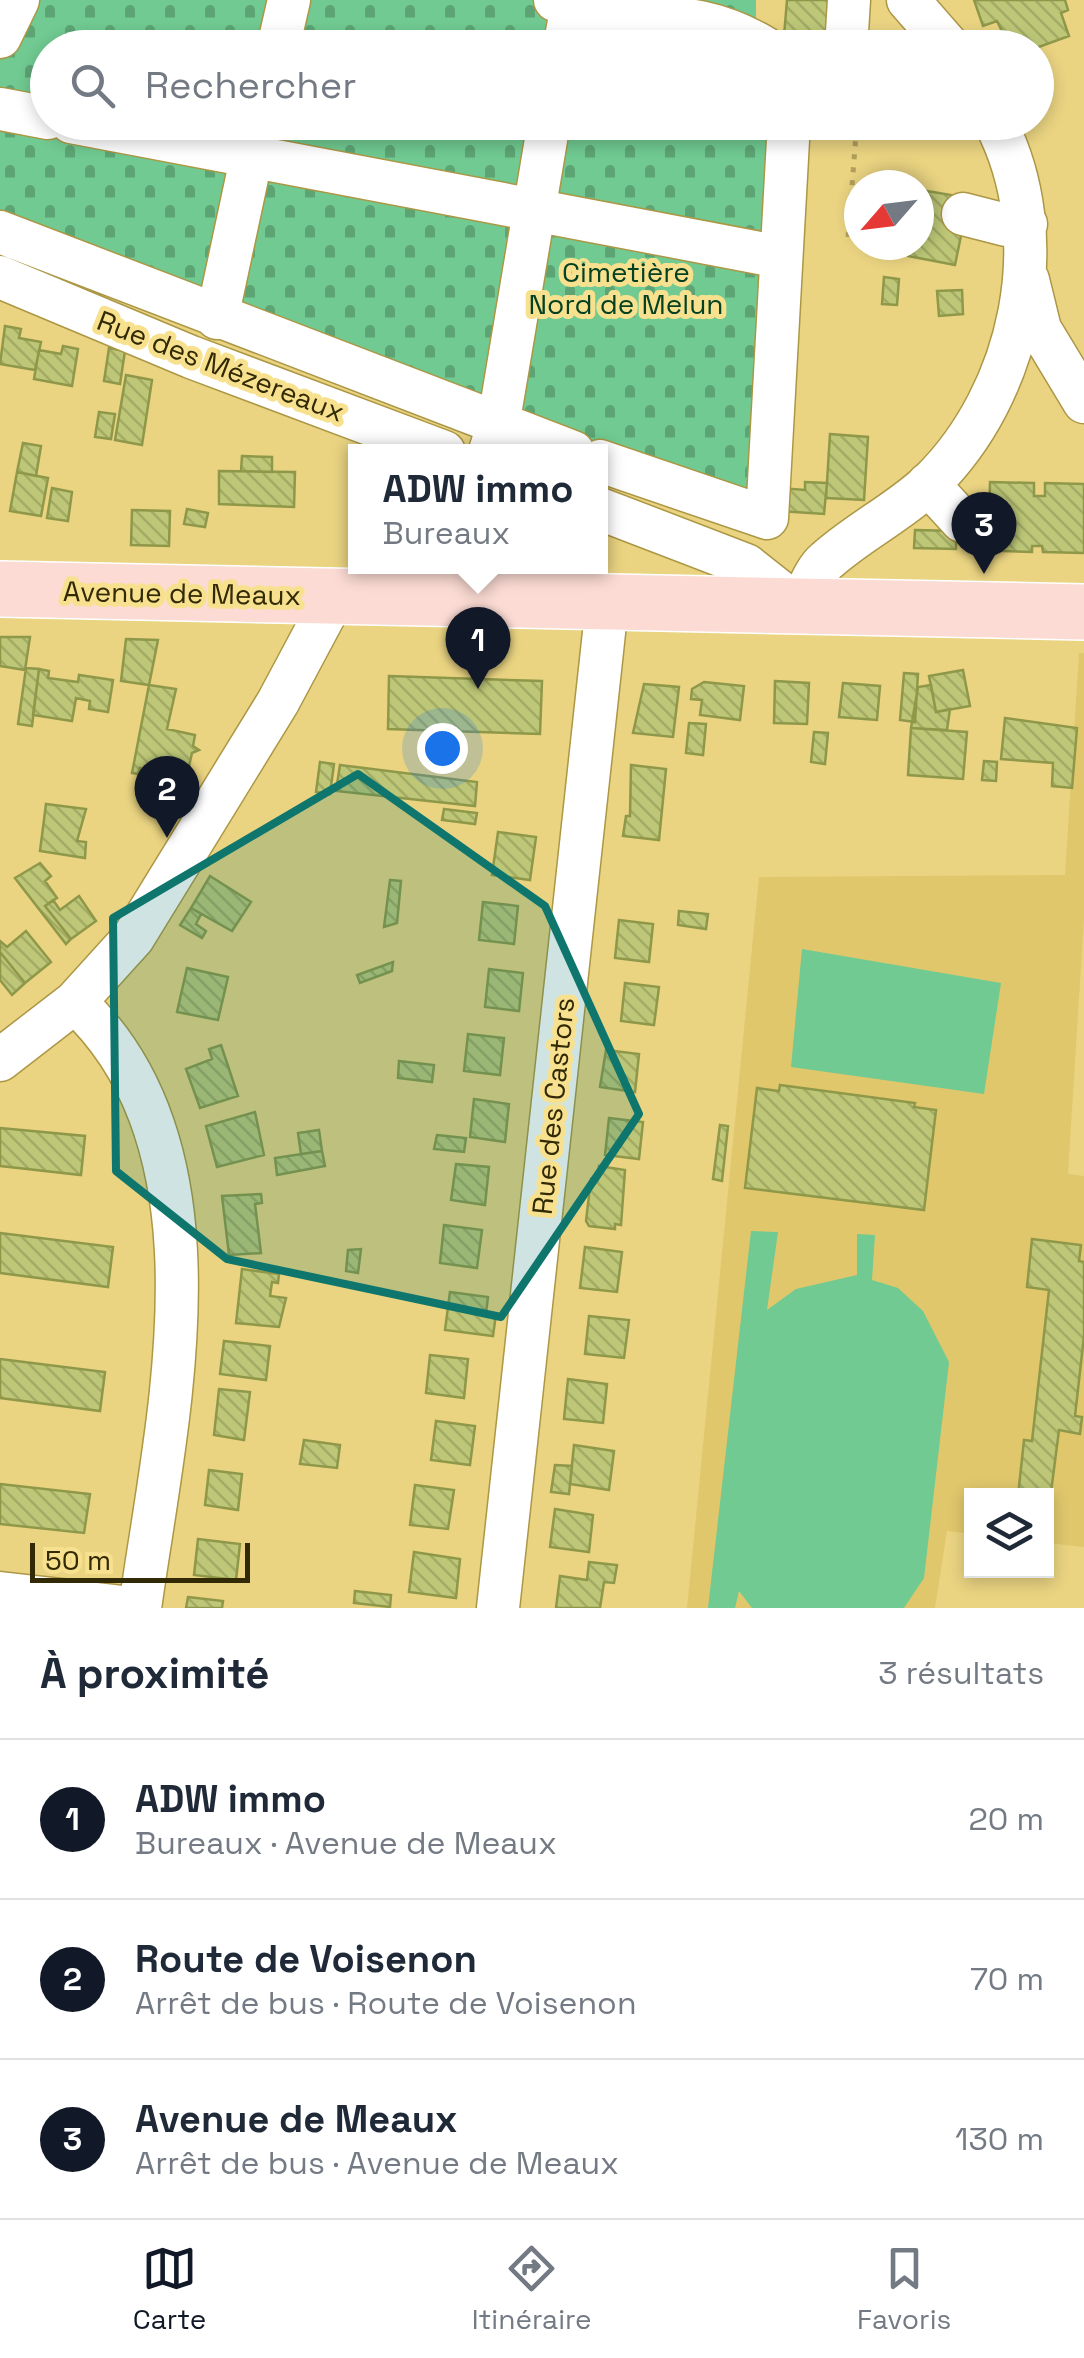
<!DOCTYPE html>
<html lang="fr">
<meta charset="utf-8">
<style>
:root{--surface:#fff;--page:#f2f2f3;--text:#1f2937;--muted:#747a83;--line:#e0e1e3;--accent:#111827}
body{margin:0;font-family:"Space Grotesk",sans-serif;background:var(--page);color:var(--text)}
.controls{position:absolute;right:30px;bottom:30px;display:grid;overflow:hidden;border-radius:0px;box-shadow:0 5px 15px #0003}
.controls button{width:90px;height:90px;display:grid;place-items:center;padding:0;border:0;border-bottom:2px solid var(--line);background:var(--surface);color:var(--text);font:50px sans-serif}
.compass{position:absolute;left:844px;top:170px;width:90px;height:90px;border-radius:50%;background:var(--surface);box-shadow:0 5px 15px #0003;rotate:242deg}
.scale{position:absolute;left:30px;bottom:25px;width:220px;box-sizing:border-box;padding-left:10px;border:5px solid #322905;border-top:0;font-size:28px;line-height:35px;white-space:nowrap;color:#322905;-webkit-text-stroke:8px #f7e18f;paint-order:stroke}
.you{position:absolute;left:442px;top:748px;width:35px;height:35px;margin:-25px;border:8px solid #fff;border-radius:50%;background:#1a73e8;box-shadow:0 0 0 15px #1a73e833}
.badge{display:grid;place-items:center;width:65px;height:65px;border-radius:50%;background:var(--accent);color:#fff;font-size:32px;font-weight:700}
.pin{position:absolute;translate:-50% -82px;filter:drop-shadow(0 2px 5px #0008)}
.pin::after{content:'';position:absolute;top:52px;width:35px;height:30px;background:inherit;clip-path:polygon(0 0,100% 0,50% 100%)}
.popup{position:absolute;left:348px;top:444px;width:260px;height:130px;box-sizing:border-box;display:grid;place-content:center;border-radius:0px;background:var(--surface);filter:drop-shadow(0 2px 8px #0005);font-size:32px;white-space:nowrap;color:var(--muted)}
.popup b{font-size:38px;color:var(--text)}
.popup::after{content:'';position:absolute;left:50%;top:100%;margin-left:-20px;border:20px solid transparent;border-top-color:var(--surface)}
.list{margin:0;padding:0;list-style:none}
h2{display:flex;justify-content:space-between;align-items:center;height:130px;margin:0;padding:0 40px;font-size:42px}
h2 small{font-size:32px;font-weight:400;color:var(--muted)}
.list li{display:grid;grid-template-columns:65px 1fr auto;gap:30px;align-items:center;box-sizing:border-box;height:160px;padding:0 40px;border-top:2px solid var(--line)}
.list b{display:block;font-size:38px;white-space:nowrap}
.list p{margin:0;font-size:32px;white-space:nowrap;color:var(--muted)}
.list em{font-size:32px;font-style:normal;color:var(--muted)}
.icon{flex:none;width:55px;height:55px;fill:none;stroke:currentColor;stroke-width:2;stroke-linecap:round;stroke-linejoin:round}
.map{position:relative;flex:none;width:1084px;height:1608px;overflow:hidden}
.search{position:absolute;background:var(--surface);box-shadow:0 5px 15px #0003;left:30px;right:30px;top:30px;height:110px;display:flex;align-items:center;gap:25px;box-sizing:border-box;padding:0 35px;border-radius:55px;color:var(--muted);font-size:38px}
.sheet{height:610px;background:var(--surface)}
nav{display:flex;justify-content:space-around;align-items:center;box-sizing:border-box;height:140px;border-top:2px solid var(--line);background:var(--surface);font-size:28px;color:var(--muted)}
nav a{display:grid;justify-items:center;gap:5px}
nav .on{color:var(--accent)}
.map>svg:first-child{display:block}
</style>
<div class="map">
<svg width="1084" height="1608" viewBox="0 0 1084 1608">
<defs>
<pattern id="cemetery-stones" width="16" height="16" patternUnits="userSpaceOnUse" patternTransform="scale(2.5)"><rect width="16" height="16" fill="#70ca91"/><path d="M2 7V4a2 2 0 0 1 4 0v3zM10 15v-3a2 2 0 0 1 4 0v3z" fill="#5da474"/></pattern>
<pattern id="building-back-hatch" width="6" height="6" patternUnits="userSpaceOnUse" patternTransform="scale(2.5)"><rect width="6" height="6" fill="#bdc777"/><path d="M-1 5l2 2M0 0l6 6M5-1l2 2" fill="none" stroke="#a3ab65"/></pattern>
</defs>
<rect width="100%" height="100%" fill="#ead482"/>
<path fill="#e0c76c" d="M1079 653H1084V919L1068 1174 1084 1176V1547L1047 1543 1046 1496H972L971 1534 947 1531 935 1608H687L759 877 1065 875Z"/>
<path fill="url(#cemetery-stones)" d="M0 0H756V27L785 31 783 47 48 48V122L803 123 780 511 600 452 520 451 0 252Z"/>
<path fill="#70ca91" d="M802 949 1001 983 984 1094 791 1067Z
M751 1231 778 1232 767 1310 796 1289 857 1275V1234L875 1235 872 1280 898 1288 923 1311 949 1362 924 1578 904 1608H752L739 1591 735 1608H708Z"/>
<path fill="url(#building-back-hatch)" stroke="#8f9849" stroke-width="2.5" d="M787 0H842L838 48H783Z
M974 0H1065L1068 10 1061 13 1069 36 1036 48H1010L997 21 983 26Z
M921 190 957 196 962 231 955 265 908 256 910 245H919Z
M884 277 899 279 897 305 882 304Z
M962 290 963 314 939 316 937 291Z
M5 326 21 329 19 338 41 342 35 370 0 364Z
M63 346 78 349 72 386 34 379 39 350 61 354Z
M109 348 125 351 120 384 104 381Z
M126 375 152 380 142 445 115 440Z
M99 412 115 414 111 439 95 437Z
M830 434 868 437 864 500 826 498Z
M23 443 41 446 36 476 17 472Z
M242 456 272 457V472L241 471Z
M219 471 295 472 294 507 219 504Z
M17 472 48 478 41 516 10 511Z
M805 482 827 483 824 514 780 511 781 488 805 490Z
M990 482 1034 483V496H1045V483L1084 484V553L1043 552 1042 546H1032V552L976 550V521H989Z
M52 488 72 492 68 521 47 518Z
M187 509 208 513 205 527 184 524Z
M132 510 170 511 169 546 131 545Z
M915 530 956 531V549L914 548Z
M0 637H30L25 670 0 666Z
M126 639 158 640 149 685 121 681Z
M26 668 39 669 32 726 18 724Z
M39 669 49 671 48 678 78 682 79 675 113 680 108 712 89 709 90 701 76 698 72 721 33 715Z
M963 670 970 706 936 712 929 676Z
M904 673 918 674 915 722 900 720Z
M389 676 542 681 540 734 388 729Z
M775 681 809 683 807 724 774 723Z
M704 682 744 686 740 720 700 715 702 700 691 699 692 689Z
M843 683 880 686 877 720 839 717Z
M644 684 679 687 673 737 633 733Z
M149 685 176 689 167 729 195 735 193 746 199 750 192 753 189 766 162 760 159 772 140 768 138 774 132 773Z
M931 685 936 712 950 709 947 730 911 728 918 687Z
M1005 718 1077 728 1072 788 1052 786 1053 763 1001 759Z
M689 723 706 724 703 755 686 753Z
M911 728 967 732 963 779 908 775Z
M814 732 828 733 825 764 811 762Z
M984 761 997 762 996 781 982 780Z
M320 762 334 764 330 794 316 792Z
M340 765 477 782 475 806 336 791Z
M631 765 666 769 659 840 623 836 626 816H630Z
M46 804 86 809 77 841 86 842 85 858 40 851Z
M444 809 477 813 475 824 442 820Z
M498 832 536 837 530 880 492 875Z
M40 863 51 876 45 881 57 898 45 906 71 939 66 944 15 878Z
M210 876 251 902 232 931 191 908Z
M390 880 401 881 397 923 384 927Z
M79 896 96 921 71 939 45 906 53 900 60 910Z
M483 902 518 906 514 944 479 940Z
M191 908 201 914 196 924 206 931 202 938 180 925Z
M679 911 708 914 706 929 678 925Z
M619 920 653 924 649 962 615 958Z
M26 931 51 962 25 983 0 952V941L7 947Z
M0 952 25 983 12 995 0 980Z
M393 962 392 971 360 983 357 975Z
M187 968 228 977 218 1020 177 1012Z
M489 969 523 973 519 1011 485 1007Z
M625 983 659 987 654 1025 621 1021Z
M468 1034 504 1038 500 1075 464 1071Z
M221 1045 238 1096 200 1108 186 1069 212 1059 209 1049Z
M606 1050 639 1054 635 1092 600 1087Z
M399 1061 434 1065 432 1082 398 1078Z
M780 1085 915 1103 914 1107 936 1110 924 1210 745 1188 757 1088 779 1091Z
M474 1099 509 1104 505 1142 470 1137Z
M255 1112 264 1155 217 1167 206 1126Z
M609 1118 643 1122 639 1159 605 1155Z
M720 1125 728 1126 722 1181 713 1179Z
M0 1128 85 1136 81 1175 0 1166Z
M319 1130 322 1151 301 1154 298 1133Z
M437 1135 466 1138 464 1152 434 1149Z
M322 1151 325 1166 277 1175 275 1158Z
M456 1164 489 1167 485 1205 451 1200Z
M599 1166 625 1170 621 1225 615 1224V1229L589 1226 586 1221 591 1179 598 1180Z
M261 1194 262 1203 255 1204 261 1253 229 1255 222 1196Z
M444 1225 482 1230 477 1268 440 1263Z
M0 1233 113 1247 108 1287 0 1273Z
M1032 1239 1081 1245 1079 1261 1084 1262V1336L1075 1416 1082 1417 1080 1434 1059 1430 1050 1500 1046 1496H1018L1024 1440 1032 1441 1049 1290 1027 1287Z
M585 1247 622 1252 617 1292 580 1288Z
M361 1249 358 1273 346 1271 348 1250Z
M242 1269 279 1274 278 1283 272 1282 270 1296 286 1298 279 1327 236 1323Z
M450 1292 488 1297 486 1313 496 1314 493 1336 445 1330Z
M589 1316 629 1320 624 1358 585 1354Z
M224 1341 270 1346 266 1380 220 1374Z
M430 1355 468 1359 464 1398 426 1393Z
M0 1359 105 1372 100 1411 0 1398Z
M568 1379 607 1384 603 1423 564 1419Z
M219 1389 250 1392 244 1440 214 1435Z
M436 1421 475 1426 470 1465 431 1460Z
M304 1440 340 1445 337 1468 300 1464Z
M574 1445 614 1451 609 1490 570 1484Z
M555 1465 572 1466 569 1494 551 1492Z
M209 1470 242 1474 238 1510 205 1505Z
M0 1484 90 1494 84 1533 0 1524Z
M415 1485 454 1490 448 1529 410 1525Z
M555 1509 593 1515 589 1552 550 1547Z
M198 1539 240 1544 236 1580 194 1575Z
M414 1552 460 1559 456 1598 409 1592Z
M589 1562 617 1565 614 1583 604 1582 600 1608H556L560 1576 587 1580Z
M355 1591 391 1595 390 1607 354 1603Z
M188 1597 223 1601 222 1608H186Z"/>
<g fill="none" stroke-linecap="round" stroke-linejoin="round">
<g stroke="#ac9745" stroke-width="45">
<path id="minor" d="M555 0C634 29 685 0 765 48
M908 0 950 48
M0 37 18 0
M278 48 289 0
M564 48 572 6
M846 48 849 0
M0 109 48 118
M71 122 781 257
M963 214 1006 225 1026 224
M0 232 573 452
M0 277 191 357 444 452
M1028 280 1040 329 1084 402
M217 318 259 122
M490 451 498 426 549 122
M600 461 767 518 789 122
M928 484 962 521
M600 509 746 565 799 607C807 593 814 571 826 561 858 532 898 513 930 483 1022 393 1055 237 995 122
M75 1002C234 1150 166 1420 140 1608
M0 1060 75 1002 133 938 278 702 334 597
M0 1593 132 1608
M498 1608 607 605"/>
</g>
<g stroke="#fff" stroke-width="58">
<path id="major" d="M0 589 1084 612"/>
</g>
<path stroke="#b19f5b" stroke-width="5" stroke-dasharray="5 8" stroke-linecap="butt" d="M848 237 857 122"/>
<use href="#minor" stroke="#fff" stroke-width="42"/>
<use href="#major" stroke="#fbdbd3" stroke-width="55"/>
</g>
<path fill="#0f766e" fill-opacity="0.2" stroke="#0f766e" stroke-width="8" stroke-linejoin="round" d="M358 774 545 906 639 1114 501 1317 227 1259 116 1171 113 918Z"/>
<g text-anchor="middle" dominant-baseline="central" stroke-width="10" stroke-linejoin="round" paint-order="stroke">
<g font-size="28" fill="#044122" stroke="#f7e18f">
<text x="626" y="272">Cimetière<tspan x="626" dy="32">Nord de Melun</tspan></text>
</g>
<g font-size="28" fill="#322905" stroke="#f7e18f">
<text transform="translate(221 366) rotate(21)">Rue des Mézereaux</text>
<text transform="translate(182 593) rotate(1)">Avenue de Meaux</text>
<text transform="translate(553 1106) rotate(-84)">Rue des Castors</text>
</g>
</g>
</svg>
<div class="controls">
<button><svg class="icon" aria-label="layers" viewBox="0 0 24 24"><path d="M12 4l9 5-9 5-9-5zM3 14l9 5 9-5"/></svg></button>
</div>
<svg class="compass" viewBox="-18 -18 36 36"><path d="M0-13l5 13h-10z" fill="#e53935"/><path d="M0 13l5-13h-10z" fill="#747a83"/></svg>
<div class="scale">50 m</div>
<div class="you"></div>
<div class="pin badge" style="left:478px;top:689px">1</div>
<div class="popup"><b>ADW immo</b>Bureaux</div>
<div class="pin badge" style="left:167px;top:838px">2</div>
<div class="pin badge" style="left:984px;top:574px">3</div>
<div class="search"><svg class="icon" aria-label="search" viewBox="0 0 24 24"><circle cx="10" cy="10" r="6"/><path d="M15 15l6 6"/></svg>Rechercher</div>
</div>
<section class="sheet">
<h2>À proximité<small>3 résultats</small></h2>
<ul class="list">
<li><span class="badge">1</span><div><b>ADW immo</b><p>Bureaux · Avenue de Meaux</p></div><em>20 m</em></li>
<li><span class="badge">2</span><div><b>Route de Voisenon</b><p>Arrêt de bus · Route de Voisenon</p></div><em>70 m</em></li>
<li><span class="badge">3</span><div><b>Avenue de Meaux</b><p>Arrêt de bus · Avenue de Meaux</p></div><em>130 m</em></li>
</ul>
</section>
<nav>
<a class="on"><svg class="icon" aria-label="map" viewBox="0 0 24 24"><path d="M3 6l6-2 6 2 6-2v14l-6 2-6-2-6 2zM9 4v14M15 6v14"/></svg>Carte</a>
<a><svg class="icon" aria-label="directions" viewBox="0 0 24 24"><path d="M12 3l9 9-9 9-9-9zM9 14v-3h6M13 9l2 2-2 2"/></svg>Itinéraire</a>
<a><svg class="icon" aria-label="saved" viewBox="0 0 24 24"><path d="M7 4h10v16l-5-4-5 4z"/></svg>Favoris</a>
</nav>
